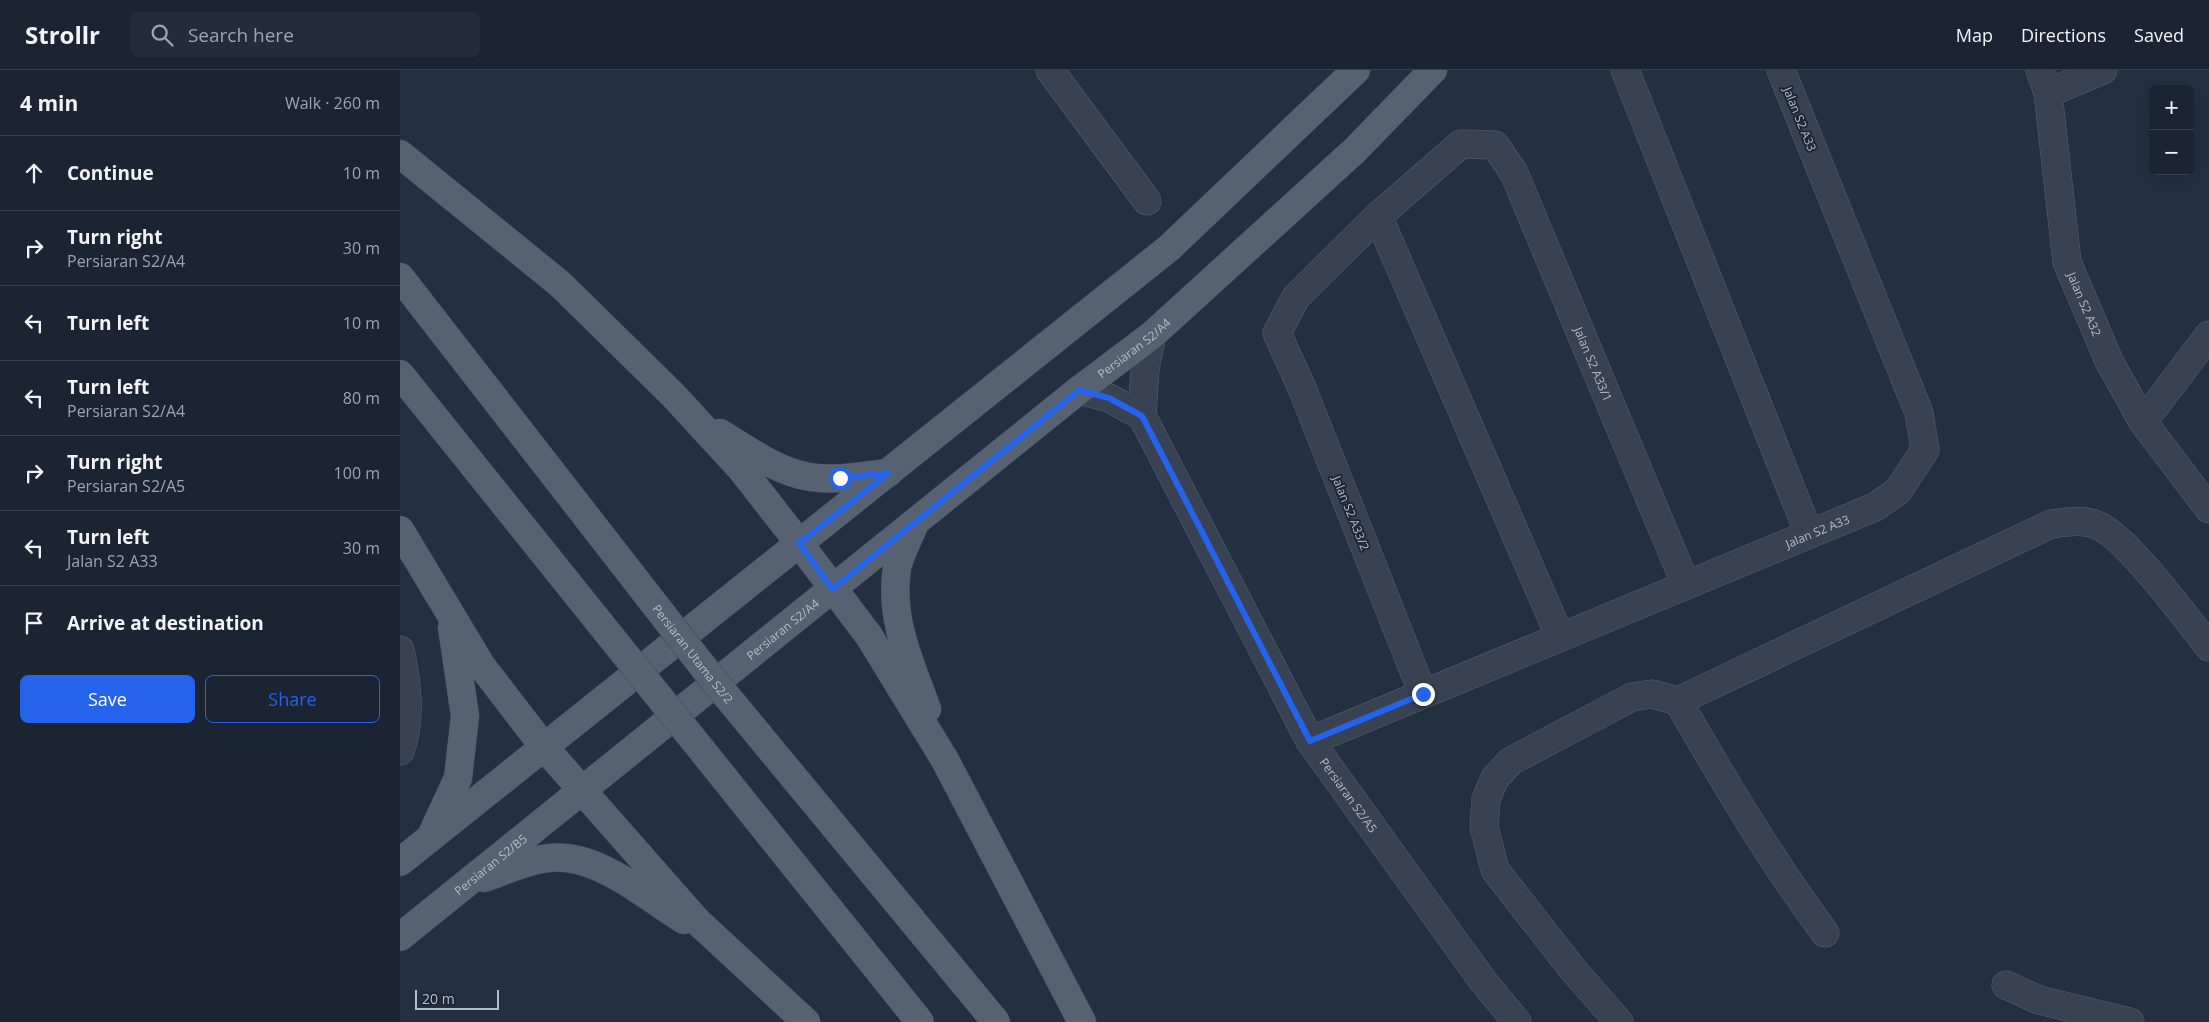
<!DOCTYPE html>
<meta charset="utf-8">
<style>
:root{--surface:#1a2432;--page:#232c3a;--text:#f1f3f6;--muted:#9fa4ac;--line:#38414d;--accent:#2563eb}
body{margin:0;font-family:"Open Sans",sans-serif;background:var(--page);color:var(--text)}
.controls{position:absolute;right:15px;top:15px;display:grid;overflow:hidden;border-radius:8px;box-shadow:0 5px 20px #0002}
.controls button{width:45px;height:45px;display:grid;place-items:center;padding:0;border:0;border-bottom:1px solid var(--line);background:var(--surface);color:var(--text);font:25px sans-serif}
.scale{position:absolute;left:15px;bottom:12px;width:84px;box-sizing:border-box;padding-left:5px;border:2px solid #b5bdcc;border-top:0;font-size:14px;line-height:18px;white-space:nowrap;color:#b5bdcc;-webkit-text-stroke:4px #1d2737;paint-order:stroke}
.stop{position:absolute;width:15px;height:15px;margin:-11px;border:4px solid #2563eb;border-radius:50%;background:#fff}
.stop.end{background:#2563eb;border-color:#fff;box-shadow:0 1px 5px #0008}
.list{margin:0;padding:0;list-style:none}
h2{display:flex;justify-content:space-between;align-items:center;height:65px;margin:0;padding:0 20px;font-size:21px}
h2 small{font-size:16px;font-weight:400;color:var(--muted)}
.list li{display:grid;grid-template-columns:32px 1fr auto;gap:15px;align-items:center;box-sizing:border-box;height:75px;padding:0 20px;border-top:1px solid var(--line)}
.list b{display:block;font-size:19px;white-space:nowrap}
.list p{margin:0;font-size:16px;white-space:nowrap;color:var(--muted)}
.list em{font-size:16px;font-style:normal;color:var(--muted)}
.actions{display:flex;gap:10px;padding:15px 20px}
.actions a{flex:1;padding:11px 0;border:1px solid var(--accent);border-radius:8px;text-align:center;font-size:18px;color:var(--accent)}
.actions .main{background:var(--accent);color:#fff}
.icon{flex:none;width:28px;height:28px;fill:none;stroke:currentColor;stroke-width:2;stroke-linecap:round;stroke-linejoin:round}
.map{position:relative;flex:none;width:1809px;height:952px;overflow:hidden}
header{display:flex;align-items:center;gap:30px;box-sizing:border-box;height:70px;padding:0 25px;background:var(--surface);border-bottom:1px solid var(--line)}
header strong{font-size:24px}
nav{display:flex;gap:28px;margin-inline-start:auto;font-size:18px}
.search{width:350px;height:45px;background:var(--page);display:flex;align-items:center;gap:12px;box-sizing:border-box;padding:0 18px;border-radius:8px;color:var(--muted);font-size:19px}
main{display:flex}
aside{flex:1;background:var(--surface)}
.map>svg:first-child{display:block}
</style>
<header>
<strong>Strollr</strong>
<div class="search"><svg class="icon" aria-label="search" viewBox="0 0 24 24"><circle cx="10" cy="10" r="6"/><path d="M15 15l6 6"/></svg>Search here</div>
<nav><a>Map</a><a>Directions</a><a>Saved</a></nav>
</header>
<main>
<aside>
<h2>4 min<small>Walk · 260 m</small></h2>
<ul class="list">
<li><svg class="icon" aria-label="ahead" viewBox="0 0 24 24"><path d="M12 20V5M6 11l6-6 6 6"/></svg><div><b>Continue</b></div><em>10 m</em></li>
<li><svg class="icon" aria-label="right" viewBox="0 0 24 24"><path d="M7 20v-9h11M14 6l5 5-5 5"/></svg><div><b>Turn right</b><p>Persiaran S2/A4</p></div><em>30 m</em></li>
<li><svg class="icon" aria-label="left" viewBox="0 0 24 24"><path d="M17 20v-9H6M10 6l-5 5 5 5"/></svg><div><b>Turn left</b></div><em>10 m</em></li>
<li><svg class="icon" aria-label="left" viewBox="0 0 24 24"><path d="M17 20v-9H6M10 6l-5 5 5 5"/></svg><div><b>Turn left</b><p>Persiaran S2/A4</p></div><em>80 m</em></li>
<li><svg class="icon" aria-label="right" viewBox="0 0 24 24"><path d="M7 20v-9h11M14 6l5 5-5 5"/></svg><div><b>Turn right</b><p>Persiaran S2/A5</p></div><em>100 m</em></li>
<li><svg class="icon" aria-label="left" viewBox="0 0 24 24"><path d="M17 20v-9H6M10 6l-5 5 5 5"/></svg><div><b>Turn left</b><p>Jalan S2 A33</p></div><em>30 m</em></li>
<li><svg class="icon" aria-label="arrive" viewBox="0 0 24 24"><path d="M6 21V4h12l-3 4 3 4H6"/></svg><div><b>Arrive at destination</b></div></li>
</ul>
<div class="actions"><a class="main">Save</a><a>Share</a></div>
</aside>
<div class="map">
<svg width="1809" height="952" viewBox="0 0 1809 952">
<rect width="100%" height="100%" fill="#233042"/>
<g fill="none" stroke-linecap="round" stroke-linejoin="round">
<g stroke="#56606f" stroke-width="29">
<g id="minor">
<path d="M650 0 747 131"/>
<path d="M1225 0 1409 464"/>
<path id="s1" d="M1640 0 1648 23 1667 192 1709 291 1743 352 1809 439"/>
<path d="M1648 23 1703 0"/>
<path d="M978 146 1160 567"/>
<path id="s2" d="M679 320 709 328 742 346 910 671 1083 911 1117 952"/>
<path d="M742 346 745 298 752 265"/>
<path d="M1743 352 1809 265"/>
<path d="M0 580C7 613 12 648 0 681"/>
<path id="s3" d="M1023 624 902 318 877 263 896 227 978 146 1061 74 1095 75 1114 103 1286 515"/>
<path d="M1278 631C1324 711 1370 789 1425 863"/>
<path id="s4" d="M910 671 1475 437 1498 421 1525 380 1519 343 1381 0"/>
<path d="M1606 915 1639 930 1730 952"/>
<path d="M1219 952 1174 901 1095 800 1084 757 1086 729 1095 708 1111 691 1232 627 1252 624 1278 631 1651 454C1666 452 1683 449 1697 455 1726 466 1788 550 1809 577"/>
</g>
</g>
<g stroke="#424b5b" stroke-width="29">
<g id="major">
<path d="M0 84 160 214 273 325 342 400 399 473 469 566 545 690 682 952"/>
<path d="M0 207 18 230"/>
<path d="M320 363C348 380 377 402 410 407 435 411 462 406 488 403"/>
<path d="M514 455C509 468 500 484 497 498 489 549 510 592 527 639"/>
<path d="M0 460 81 595 144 677 297 851 406 952"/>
<path d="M33 762 58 708 65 646 52 557"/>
<path d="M0 792 769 178 956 0"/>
<path d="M84 808C110 799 138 785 166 788 207 792 250 829 284 850"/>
<path id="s5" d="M0 867 679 320 752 265 954 81 1033 0"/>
</g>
</g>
<use href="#minor" stroke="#384252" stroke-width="28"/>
<use href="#major" stroke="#566172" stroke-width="28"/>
<g stroke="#424b5b" stroke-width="29" stroke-linecap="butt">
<g id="major-bridge">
<path id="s6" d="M18 230 315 612 596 952"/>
<path d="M0 304 520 952"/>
</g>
</g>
<use href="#major-bridge" stroke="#566172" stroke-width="28"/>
</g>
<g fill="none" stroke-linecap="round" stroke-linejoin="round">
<path stroke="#2563eb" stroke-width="6" d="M440 408 488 403 399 473 432 519 679 320 709 328 742 346 910 671 1023 624"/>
</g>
<g text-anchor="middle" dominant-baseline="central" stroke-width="4" stroke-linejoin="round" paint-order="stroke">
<g font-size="12" fill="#b5bdcc" stroke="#1d2737">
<text transform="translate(1400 49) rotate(68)">Jalan S2 A33</text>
<text stroke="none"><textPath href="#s1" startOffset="240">Jalan S2 A32</textPath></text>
<text stroke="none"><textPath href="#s5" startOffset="941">Persiaran S2/A4</textPath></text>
<text stroke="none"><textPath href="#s3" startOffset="930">Jalan S2 A33/1</textPath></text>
<text transform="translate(951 443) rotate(68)">Jalan S2 A33/2</text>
<text stroke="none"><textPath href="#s4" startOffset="549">Jalan S2 A33</textPath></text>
<text stroke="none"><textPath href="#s5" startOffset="491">Persiaran S2/A4</textPath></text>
<text stroke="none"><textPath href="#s6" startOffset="448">Persiaran Utama S2/2</textPath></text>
<text stroke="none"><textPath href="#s2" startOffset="501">Persiaran S2/A5</textPath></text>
<text stroke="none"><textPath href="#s5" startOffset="116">Persiaran S2/B5</textPath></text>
</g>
</g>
</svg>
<div class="controls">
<button>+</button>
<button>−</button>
</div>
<div class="scale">20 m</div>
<div class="stop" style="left:440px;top:408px"></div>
<div class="stop end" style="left:1023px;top:624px"></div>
</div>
</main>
